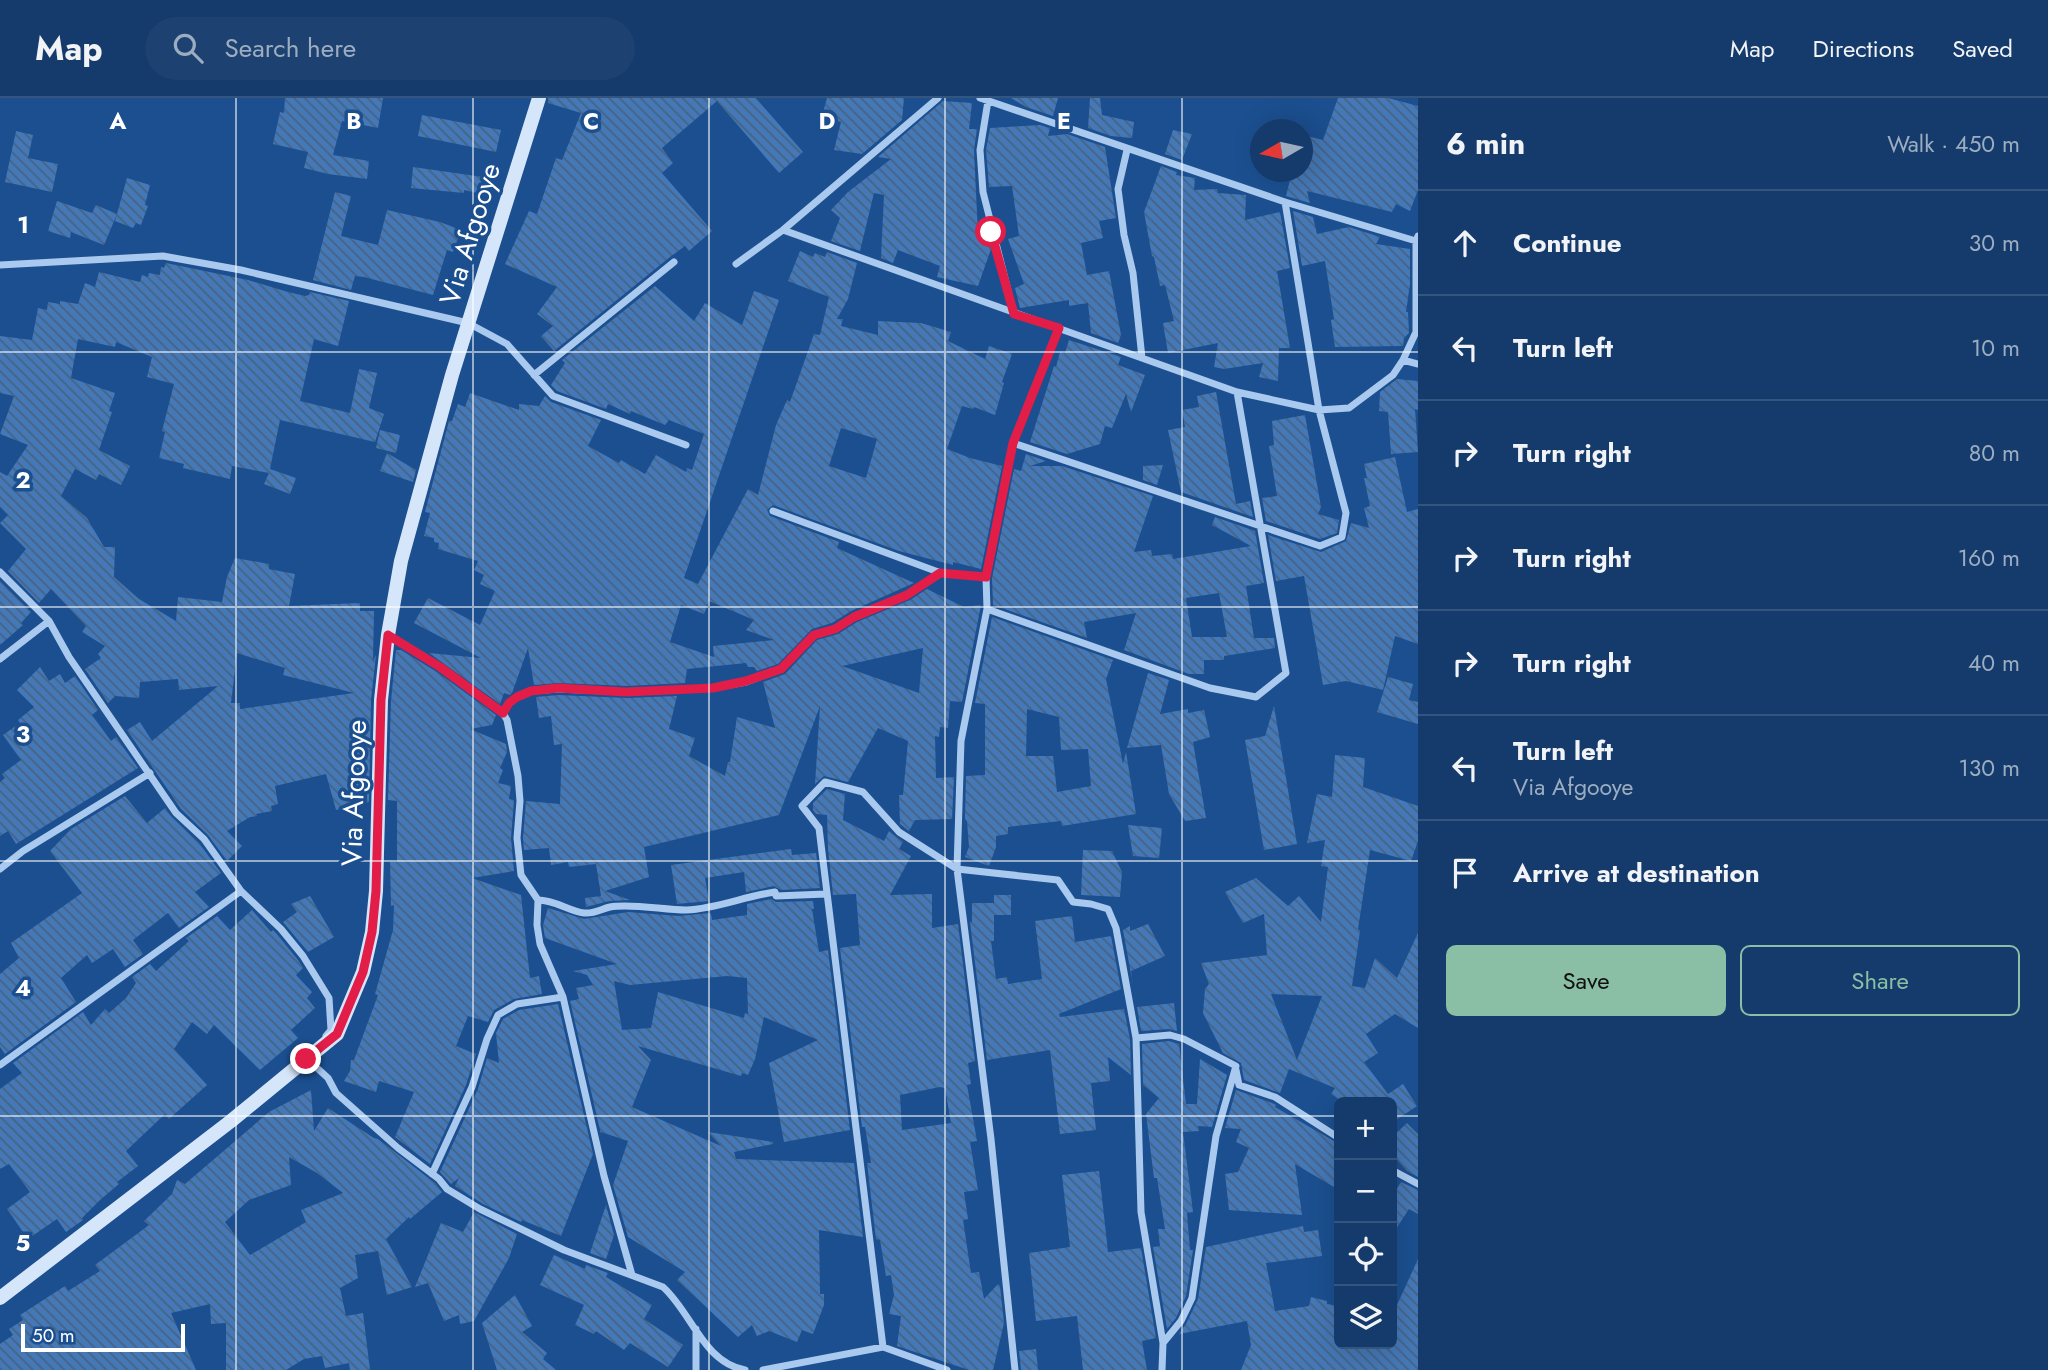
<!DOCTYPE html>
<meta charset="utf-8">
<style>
:root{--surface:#143b6b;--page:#1d4271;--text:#f1f3f6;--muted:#9dadc1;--line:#33557e;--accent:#8abfa5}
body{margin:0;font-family:Jost,sans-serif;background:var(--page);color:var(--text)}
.controls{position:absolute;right:21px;bottom:21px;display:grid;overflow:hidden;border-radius:10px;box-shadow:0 7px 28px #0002}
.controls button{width:63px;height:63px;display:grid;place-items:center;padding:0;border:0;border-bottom:2px solid var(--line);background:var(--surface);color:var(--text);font:35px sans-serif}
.compass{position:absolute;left:1250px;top:21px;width:63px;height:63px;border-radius:50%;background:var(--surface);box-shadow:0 7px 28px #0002;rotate:261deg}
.scale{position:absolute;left:21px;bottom:18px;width:164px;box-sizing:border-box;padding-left:7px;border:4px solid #fff;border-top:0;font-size:19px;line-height:24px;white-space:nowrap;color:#fff;-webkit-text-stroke:5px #1b4f8f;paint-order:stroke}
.stop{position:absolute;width:21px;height:21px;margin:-16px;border:5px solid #e11d48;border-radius:50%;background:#fff}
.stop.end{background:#e11d48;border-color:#fff;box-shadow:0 2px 7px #0008}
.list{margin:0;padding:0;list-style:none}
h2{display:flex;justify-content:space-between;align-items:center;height:91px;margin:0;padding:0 28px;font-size:30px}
h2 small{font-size:23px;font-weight:400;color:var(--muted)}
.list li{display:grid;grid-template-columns:46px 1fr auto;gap:21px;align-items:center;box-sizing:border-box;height:105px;padding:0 28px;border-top:2px solid var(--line)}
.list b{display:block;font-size:26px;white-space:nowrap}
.list p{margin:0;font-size:23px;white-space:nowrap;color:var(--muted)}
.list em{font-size:23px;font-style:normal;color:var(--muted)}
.actions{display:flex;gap:14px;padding:21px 28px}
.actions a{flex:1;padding:16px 0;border:2px solid var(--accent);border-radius:10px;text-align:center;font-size:24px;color:var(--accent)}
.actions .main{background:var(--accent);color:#111}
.icon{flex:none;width:38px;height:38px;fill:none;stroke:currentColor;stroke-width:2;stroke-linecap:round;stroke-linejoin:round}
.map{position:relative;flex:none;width:1418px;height:1272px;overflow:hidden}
header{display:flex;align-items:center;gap:42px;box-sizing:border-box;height:98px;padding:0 35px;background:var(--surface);border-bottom:2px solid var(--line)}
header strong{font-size:33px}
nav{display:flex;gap:38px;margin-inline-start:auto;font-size:24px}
.search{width:490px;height:63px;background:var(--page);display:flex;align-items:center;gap:18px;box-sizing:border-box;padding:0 24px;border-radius:38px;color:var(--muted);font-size:26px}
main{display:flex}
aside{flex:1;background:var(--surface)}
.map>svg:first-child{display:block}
</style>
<header>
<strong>Map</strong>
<div class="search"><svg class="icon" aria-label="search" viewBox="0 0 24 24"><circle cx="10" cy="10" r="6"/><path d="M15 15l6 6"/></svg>Search here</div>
<nav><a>Map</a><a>Directions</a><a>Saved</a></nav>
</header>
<main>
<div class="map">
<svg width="1418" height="1272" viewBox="0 0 1418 1272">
<defs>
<pattern id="building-back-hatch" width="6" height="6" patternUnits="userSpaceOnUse" patternTransform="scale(1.75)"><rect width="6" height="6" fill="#4478b7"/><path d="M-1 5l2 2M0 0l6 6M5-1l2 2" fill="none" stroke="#486282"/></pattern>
</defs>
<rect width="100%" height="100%" fill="#1b4f8f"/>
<path fill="url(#building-back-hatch)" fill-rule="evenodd" d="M285 0H383L378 30 342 23 333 57 369 63 367 81 328 76 304 70 308 54 273 46 280 14 284 15Z
M548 0H756L803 54 779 75 717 3 662 50 673 65 662 75 712 133 689 153 685 148 670 159 554 253 541 238 553 228 537 216 557 189 505 166 529 113 537 116 556 60 562 62 581 15 548 5Z
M827 0H904L902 22 862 56 834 52 841 24 822 18Z
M1011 0H1058L1053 18 1026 9Z
M1090 0H1100L1102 17 1134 24 1132 40 1111 38 1088 30Z
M1338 0H1388L1418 8V92L1410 113 1396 106 1392 114 1307 93 1310 105 1286 98 1292 74H1303V37L1323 42Z
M943 3 972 5 969 31H977L974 52 978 136 988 140 991 151 978 188 937 179 940 168 898 152 893 165 881 160 884 97 874 95 860 153 831 143 840 120 831 112 848 94 891 61 878 59Z
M422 17 501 32 496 54 418 38Z
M1040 27 1050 30 1048 38 1067 36 1105 49 1116 120 1099 123 1103 140 1081 145 1087 177 1109 173 1121 237 1118 245 1091 235 1088 205 1069 208V202L1020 210 1015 190 1024 186 1008 141 1019 138 1012 88 989 89 986 52 990 30Z
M1173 32 1192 36 1182 62 1165 56Z
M16 33 33 37 28 60 58 66 52 94 5 84Z
M1161 68 1177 74 1176 77 1195 80 1194 92 1217 91 1218 95 1246 97 1245 122 1280 114 1290 170 1277 173 1290 250H1279L1278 283 1259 279 1263 265 1224 271 1214 269 1218 245 1168 255 1163 225 1174 223 1165 187 1160 188 1154 159 1152 158 1144 114Z
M413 69 490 80 486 97 464 92V95L411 90Z
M127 80 150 87 145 107 148 108 141 127 136 125 133 130 115 123Z
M335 94 351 98 341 138 378 147 387 112 440 124 461 132 453 154 447 152 433 197 364 179 355 178 351 192 313 182Z
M57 103 92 115 96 107 117 116 104 147 71 134 70 140 48 133Z
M1293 113 1313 119 1317 136 1349 129 1380 139 1376 146 1410 151V186L1406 214H1408L1409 235 1404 240 1403 248 1335 249 1331 222 1334 221 1325 163 1302 168Z
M800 153 813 159 815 155 825 159 827 154 857 165 848 201 837 221H843L841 228 878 237V223L921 225 951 234 948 243 985 261 989 248 1012 256 1002 284 1004 285 995 317 974 309 973 311 962 308 947 351 970 360 1002 368 981 471 953 464V467L899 453 773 407 767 412 770 418 839 444 837 450 914 485 851 513 832 525 812 531 778 566 757 573 754 569H748L746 565 687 571 685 585 627 588 558 585 534 587 528 550 512 595 510 597 504 595 500 606 429 555 481 560 414 525 428 500 480 527 495 493 480 486 484 477 474 472 478 463 438 451 439 445 434 444V440L424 438 430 415 425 414 449 323H452L458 306 465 309 470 295 519 312V306L539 308 545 298 551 304 601 322 588 348 619 365 621 362 645 376 656 357 686 374 687 370 692 372 704 336 669 322 665 327 631 313 630 316 608 306 606 311 557 293 551 287 565 265 562 262 655 188 694 223 705 205 742 227 754 193 779 202 684 480 698 486 748 391 758 397 776 327 787 302 790 304 814 236 820 237 829 199 788 183ZM841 330 877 341 866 380 829 368ZM709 503 754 522 746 532 774 542 713 548 714 559 670 544 681 507 704 516Z
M166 165 248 182 288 194 305 198 309 197 310 194 349 203 338 248 314 241 300 303 350 315 359 271 377 275 369 310 384 316 375 344 280 322 270 371 296 380 290 396 264 386 269 375 232 368 230 381 196 373 183 370 184 366 159 360 165 334 162 333 174 286 147 279 152 259 116 244 115 249 78 241 71 280 115 295 109 313 112 314 99 352 130 368 121 387 99 376 96 382 75 371 61 398 87 420 104 449H115L114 479 139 501 176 523 178 499 222 504 227 479 235 460 269 466V471L295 476 289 508 360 505V513H374L373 563 376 557 371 602 369 704 336 712 326 676 275 688 278 706 271 708 272 713 256 716 257 718 250 719 227 733 242 748 227 763 208 737 181 711 127 632 140 624 152 643 218 588 179 592 178 581 140 584 139 600 115 598 108 605 85 571 101 560 98 556 105 548 82 534 86 528 51 491 39 505 8 473 26 451 0 425 8 417 0 409V374L7 378 28 347 0 336 14 298 0 295V238L32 242 38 210 47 212 48 204 60 206V203L78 206 85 185 95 189 99 174 140 184 142 177 148 179 149 175 160 177 161 169 164 170ZM237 555 285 570 283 577 354 595 240 611V605H231Z
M1069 242 1121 259 1118 267 1145 277 1131 314 1126 296 1112 330 1105 328 1100 346 1067 356 1030 344 1054 268 1056 269 1060 254 1065 255Z
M1397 281 1418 283V312L1415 311 1418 354 1391 356 1388 314 1379 313 1380 294Z
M1216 294 1236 406 1250 403 1253 419 1181 394 1168 332 1185 329 1182 312 1199 309 1197 298Z
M1305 317 1321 409 1318 416 1339 422 1337 435 1320 441 1266 423 1262 400 1277 398 1269 348 1274 347 1272 323Z
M380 332 400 337 396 355 376 350Z
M387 355 416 372 413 384 380 373Z
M1026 356 1046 363 1030 368H1062L1153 398 1134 454 1151 452 1152 458 1172 456 1173 461 1251 448 1212 427 1215 419 1255 433 1264 485 1246 488 1254 540H1274L1275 550 1224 558V562H1204V576H1189L1124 552 1136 515 1084 524 1087 540 993 507 992 480 1014 371 1021 373ZM1219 495 1227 539H1192L1186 500Z
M1395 359 1407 414 1418 411V546L1395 538 1383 592 1346 583 1323 587 1304 478 1276 483 1268 437 1321 454 1346 443 1351 425 1369 430 1364 410 1370 408 1364 380H1367L1364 366Z
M1163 367 1157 387 1143 382V368Z
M0 483 31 514 21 525 23 527 0 547Z
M927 491 964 509 981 507 962 604 950 603 948 630 940 629 939 639 935 638 936 680 954 679 952 721 915 722 909 733 900 726 899 697H903L908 643 878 630 848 684 824 678 815 686 820 608 779 717 644 749 649 779 605 793 630 802 609 803 586 809 585 800 601 798 596 766 569 769 568 764 551 767 549 750 524 752 523 740 526 703 560 706 562 646 554 647 551 618 539 620 536 599 558 597 627 600 677 598 669 631 695 640 689 658 725 678 728 664H730L737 619 775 630 763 584 785 576 817 542 838 536 857 524 910 502ZM923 550 919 595 842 568Z
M992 519 1113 562 1106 581 1123 666 1126 654 1136 716 1062 728 1061 723 1008 729V736L996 738V749L989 768 965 759 969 749 967 723 965 721 966 678 985 677V606L975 605ZM1027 611 1059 619 1061 652 1088 651 1091 688 1057 694 1053 658H1026Z
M396 552H401L437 574 496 617 492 627 470 631 506 646 507 654 500 670 503 672 498 685 511 688 509 701 514 702 511 740 514 773 472 780 521 797 530 880 539 878 542 896 514 901 494 912 488 924 468 918 456 948 476 956 466 987 430 1066 395 1039 414 994 379 983 376 994 344 983 350 973 351 962H354L378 897 375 896 393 832 394 807 391 808 390 764H397V703L388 702 391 603Z
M40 569 49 583 60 576 65 585 75 578 98 612 92 617 111 643 116 639 138 670 16 746 8 733 0 738V684L5 680 2 676 21 662 3 637 20 625 18 622 34 609 17 592Z
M1148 575 1169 582 1160 616 1188 611V615L1204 612 1210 639 1193 644 1206 720 1185 723 1169 696 1161 647 1127 650Z
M1388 579 1413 586 1409 602 1418 604V626L1377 614Z
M1274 608 1297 746 1264 752 1245 642 1265 638Z
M1335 657 1365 660 1363 689 1418 708V743L1411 763 1370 752 1358 831 1360 833 1352 888 1365 890 1375 860 1397 880 1418 835V930L1395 916 1366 936 1378 955 1364 964 1388 996 1403 986 1417 1008 1396 1022 1392 1015V1004H1343L1331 996 1335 990 1289 971 1280 995 1244 982 1241 965 1223 955 1203 915 1205 891 1209 886 1201 865 1267 857 1264 816 1243 825 1225 794 1256 780 1288 808 1299 798 1321 824 1328 769 1321 768 1325 742 1307 745 1317 696 1332 699ZM1271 896 1322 898 1297 962Z
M827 691 845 696 843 722 884 743 889 733 903 744 899 751 911 758 890 797 932 796V830L958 826 975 963 968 965 971 986 967 987 977 1043 970 1044 978 1092 964 1094 968 1121 963 1122 971 1175 979 1174 984 1201 998 1186 1000 1188 1004 1225 993 1272H969L897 1248 901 1218 889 1216 894 1197 891 1177 886 1178 880 1142 876 1141 867 1065H871L865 1029H862L840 850 860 847 856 796 833 797 828 751 827 717 816 716 813 712V705ZM940 989 945 990 951 1025 902 1032 900 997Z
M125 698 147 725 165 710 172 719 199 745 221 775 195 794 209 809 179 830 168 815 133 842 143 856 125 869 113 851 92 865 87 857 61 880 76 904 5 956 0 949V876L19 860 11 845 82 795 50 753 71 731Z
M1128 727 1162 730 1159 760 1133 758Z
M791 751 792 757 816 755 820 790 781 792 774 788 746 794 744 774 705 780 709 803 677 806 671 767Z
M1083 752 1112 753 1122 774 1120 799 1081 797Z
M994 797H1011V817H994V815V843H991L996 881 1007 879 1008 886 1042 881 1035 823 1072 818 1075 844 1111 838 1121 891 1059 916 1060 919 1124 911 1130 941 1131 977 1108 959 1110 983 1091 985 1096 1032 1060 1036 1050 952 987 962 970 824H972V805H994Z
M310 798 334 839 308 854 283 824 297 814 291 806Z
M771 801 776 804 813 803 814 811H812L819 854 828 852 850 1032 784 1044 769 965 818 942 764 919 755 961 748 977 742 975 741 978 638 948 651 962 632 1009 721 1048 708 1034 773 1044V1046L734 1054 736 1061 854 1065 863 1139 819 1132 820 1196H824V1207L813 1236 802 1232 797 1244 769 1233 757 1238 752 1227 738 1239 677 1182 685 1174 628 1139 613 1087 628 1043 601 1034V1036L570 903 579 901 576 890 593 887 587 877 573 873 617 866 545 840 543 827 548 810 584 821 628 814 678 818 711 815 712 822 747 817V806ZM727 878 747 880 748 916 745 915 744 920 658 894 651 930 622 932 614 883 630 887Z
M252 812 271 834 273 832 276 835 298 862 303 870 296 877 312 894 307 900 315 910 291 932 298 940 260 972 214 927 207 936 192 924 174 951 207 987 169 1021 165 1016 126 1053 138 1068 117 1084 119 1086 100 1102 82 1120 83 1122 66 1134 57 1121 28 1141 7 1111 30 1094 9 1066 0 1071V991L22 975 13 965 83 914 91 927 105 911 109 915 126 900 136 885 132 879 150 866 156 873 189 843 186 840 217 818 230 832Z
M1148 826 1165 858 1131 873 1133 887 1123 832 1130 828V833Z
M1174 905 1177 933 1169 931 1141 933 1137 909Z
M558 906 593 1056 561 1138 522 1122 521 1124 483 1106 455 1088 459 1080 451 1086 440 1074 478 991 487 960 499 965 496 935 503 921 519 912Z
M1169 943 1179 946 1186 1006H1197L1200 961 1227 977 1212 1029 1198 1028 1199 1033 1183 1034 1193 1114 1187 1115 1190 1152H1193L1186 1198 1176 1220 1167 1231 1153 1149 1160 1148 1158 1131H1165L1157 1080H1154L1146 1016 1159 1000 1143 987 1142 946Z
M311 992 314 1033 328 1010 374 1040 378 1041 435 1085 442 1094 410 1121 409 1119 386 1141 412 1189 387 1197 378 1153 355 1157 358 1180 340 1190 346 1218 363 1215 370 1272H350L349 1265 325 1270 322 1258 304 1261 286 1272H226V1225L211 1226 210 1206 171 1215 196 1272H0V1246L13 1237 9 1231 23 1222 20 1217 65 1188 68 1193 100 1173 95 1167 149 1127 144 1123 172 1096 177 1082 185 1086 269 1014ZM289 1059 317 1075 343 1095 301 1112 306 1124 250 1157 225 1124 249 1102 291 1087Z
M1236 992 1272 1005 1276 1007 1275 1009 1339 1046V1092L1295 1066 1302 1117 1229 1112 1225 1076 1238 1074 1249 1050 1236 1044 1241 1031 1225 1030Z
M1407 1025 1418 1036V1079L1407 1073 1392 1056V1039Z
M1099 1073 1108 1154 1141 1150 1156 1240 1142 1243 1147 1272H1083L1077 1218 1036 1223 1029 1155 1070 1149 1062 1077Z
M1401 1084 1418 1092V1116L1409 1111 1392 1137V1099Z
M606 1107 614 1137 606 1161 590 1155Z
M474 1114 517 1136 509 1160 474 1223 460 1226 459 1217 444 1223 428 1185 415 1189 441 1125 463 1134Z
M1303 1128 1304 1134 1318 1132 1322 1158 1266 1165 1275 1213 1309 1208 1311 1199 1327 1203V1206L1339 1208V1246H1392V1218L1418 1161V1272H1241L1251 1247 1247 1223 1179 1236 1186 1226 1198 1201 1206 1149Z
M554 1157 585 1171 586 1167 608 1175 606 1179 652 1207 644 1221 683 1247 668 1269 630 1245 624 1252 596 1233 594 1236 575 1227 584 1207 540 1187Z
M515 1197 532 1228 522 1234 547 1255 543 1261 556 1272H497L482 1225Z
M1036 1251 1038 1272H1021L1019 1253Z"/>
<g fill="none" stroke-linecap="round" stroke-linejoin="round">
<path stroke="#a9c9ee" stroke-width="7" d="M980 0 1285 104 1416 143 1418 138
M988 3 980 52 983 94 1014 216
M1127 52 1118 91 1124 137 1133 175 1142 260
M783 132 1237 294 1319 312 1349 310 1393 277 1403 262 1416 234V143H1418
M736 166 783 132 938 0
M0 167 163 158 241 172 468 225 507 246 553 298 686 347
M1403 262 1418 266
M534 277 674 164
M1013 345 1320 448 1342 439 1346 415 1319 312 1285 104
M773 413 941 475 986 479
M0 474 49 523 69 559 176 715 204 741 241 793 281 831 303 858 329 900 331 932 326 938
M987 511 1210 590 1256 599 1286 575 1237 294
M388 537 440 569 503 615 507 622 518 678 520 703 517 740 521 777 538 802 537 827 540 846 563 899 604 1078 632 1177
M0 561 49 523
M503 615 509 605 517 599 532 593 558 591 627 594 713 590 746 584 781 571 814 537 835 531 854 519 907 497 941 475
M0 771 23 753 150 675
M538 802C555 802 569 813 584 815 595 816 601 811 610 809 631 805 664 812 686 812 717 811 745 798 775 794L776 798 826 796
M1136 940 1170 937 1184 941 1236 968 1216 1038 1192 1200 1181 1223 1163 1245 1162 1272
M306 960 328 980 336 995 398 1050 439 1081 447 1091 480 1111 564 1152 663 1189C692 1215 703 1264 745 1272
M0 967 241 793
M1236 972 1239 987 1275 999 1339 1040
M1392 1072 1418 1086
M432 1076 472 989 487 941 498 917 517 906 563 899
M696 1231V1272
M883 1249 819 730 802 708 825 684 863 694 899 734 957 771 1058 782 1073 804 1091 806 1108 811 1116 830 1136 940 1141 1114 1163 1245
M763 1272 883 1249 947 1272
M1015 1272 991 1041 957 771 961 643 987 511 986 479 1013 345 1059 230"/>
<path stroke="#d6e6fa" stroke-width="14" d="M0 1200 231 1023 337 936 363 874 372 834 376 793 381 602 388 537 401 463 452 277 539 0"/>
</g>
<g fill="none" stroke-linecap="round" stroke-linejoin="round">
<path stroke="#e11d48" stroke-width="9" d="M306 961 337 936 363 874 372 834 376 793 381 602 388 537 440 569 503 615 509 605 517 599 531 593 558 590 626 594 713 590 746 583 781 571 814 537 835 531 854 519 907 497 940 475 986 479 1013 345 1059 230 1014 216 991 134"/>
</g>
<path fill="none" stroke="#fff" stroke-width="2" stroke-opacity="0.55" d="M236 0V1272M473 0V1272M709 0V1272M945 0V1272M1182 0V1272M0 254H1418M0 509H1418M0 763H1418M0 1018H1339M1392 1018H1418"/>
<g text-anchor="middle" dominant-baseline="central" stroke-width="7" stroke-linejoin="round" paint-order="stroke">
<g font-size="28" fill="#fff" stroke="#1b4f8f">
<text transform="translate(470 136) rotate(-73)">Via Afgooye</text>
<text transform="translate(354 695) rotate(-88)">Via Afgooye</text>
</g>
</g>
<g font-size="23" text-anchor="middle" font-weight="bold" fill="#fff" stroke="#1b4f8f" stroke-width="7" stroke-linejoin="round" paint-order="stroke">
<text x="118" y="31">A</text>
<text x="354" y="31">B</text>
<text x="591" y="31">C</text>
<text x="827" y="31">D</text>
<text x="1064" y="31">E</text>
<text x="23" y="135">1</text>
<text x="23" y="390">2</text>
<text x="23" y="644">3</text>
<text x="23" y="898">4</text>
<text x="23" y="1153">5</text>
</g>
</svg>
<div class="controls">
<button>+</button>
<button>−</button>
<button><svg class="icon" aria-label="locate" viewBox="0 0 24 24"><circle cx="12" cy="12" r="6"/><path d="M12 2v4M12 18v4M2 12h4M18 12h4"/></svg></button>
<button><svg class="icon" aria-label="layers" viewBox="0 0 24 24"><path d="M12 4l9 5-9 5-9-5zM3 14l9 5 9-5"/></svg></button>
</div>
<svg class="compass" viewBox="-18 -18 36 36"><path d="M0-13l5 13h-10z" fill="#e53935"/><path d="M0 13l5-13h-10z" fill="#9dadc1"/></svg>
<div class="scale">50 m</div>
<div class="stop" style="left:991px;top:134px"></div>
<div class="stop end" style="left:306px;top:961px"></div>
</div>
<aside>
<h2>6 min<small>Walk · 450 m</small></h2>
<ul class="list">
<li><svg class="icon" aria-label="ahead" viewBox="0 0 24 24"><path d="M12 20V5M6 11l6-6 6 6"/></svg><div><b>Continue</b></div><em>30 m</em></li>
<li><svg class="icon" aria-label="left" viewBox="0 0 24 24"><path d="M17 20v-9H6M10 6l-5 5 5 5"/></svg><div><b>Turn left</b></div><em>10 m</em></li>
<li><svg class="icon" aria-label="right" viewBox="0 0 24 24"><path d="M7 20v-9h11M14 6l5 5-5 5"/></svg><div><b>Turn right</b></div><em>80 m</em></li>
<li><svg class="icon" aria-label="right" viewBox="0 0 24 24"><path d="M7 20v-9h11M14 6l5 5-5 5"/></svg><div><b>Turn right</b></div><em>160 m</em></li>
<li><svg class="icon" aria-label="right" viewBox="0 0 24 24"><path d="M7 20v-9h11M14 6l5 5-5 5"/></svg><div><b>Turn right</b></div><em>40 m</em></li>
<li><svg class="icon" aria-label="left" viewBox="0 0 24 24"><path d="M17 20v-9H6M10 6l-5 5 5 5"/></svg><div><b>Turn left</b><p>Via Afgooye</p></div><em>130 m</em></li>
<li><svg class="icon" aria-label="arrive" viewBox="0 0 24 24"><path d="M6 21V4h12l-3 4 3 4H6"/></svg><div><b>Arrive at destination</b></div></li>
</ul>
<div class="actions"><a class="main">Save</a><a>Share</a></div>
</aside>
</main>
